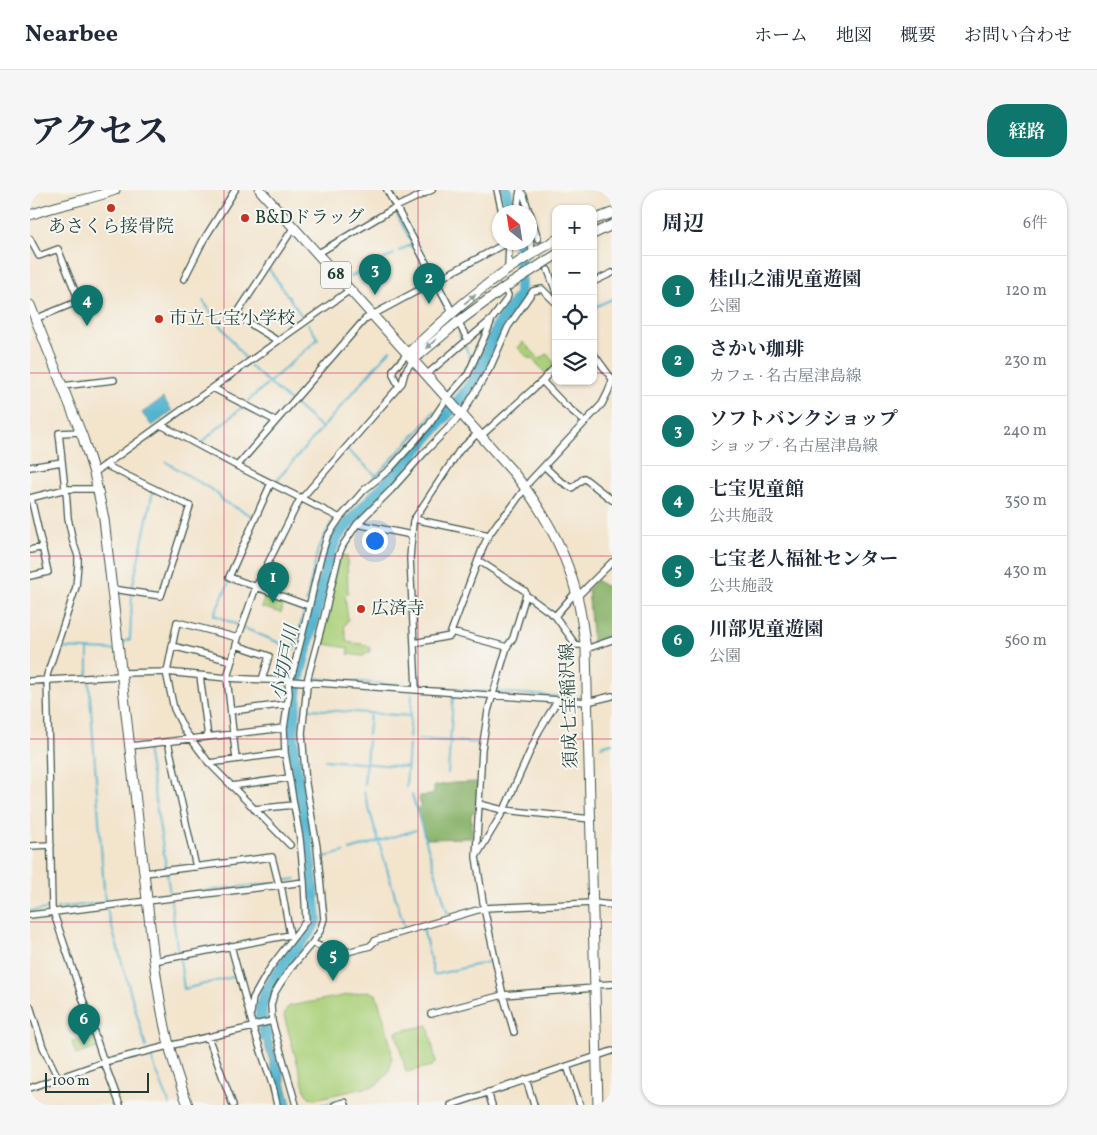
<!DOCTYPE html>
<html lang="ja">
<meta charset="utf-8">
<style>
:root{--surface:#fff;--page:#f6f6f7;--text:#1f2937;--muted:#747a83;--line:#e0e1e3;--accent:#0f766e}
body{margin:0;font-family:Vollkorn,"Noto Serif JP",serif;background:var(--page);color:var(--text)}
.controls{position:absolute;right:15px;top:15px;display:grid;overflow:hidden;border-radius:10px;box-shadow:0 1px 4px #0004}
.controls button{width:45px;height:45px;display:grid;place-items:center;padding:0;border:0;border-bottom:1px solid var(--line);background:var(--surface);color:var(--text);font:25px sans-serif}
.compass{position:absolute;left:462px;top:15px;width:45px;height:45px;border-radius:50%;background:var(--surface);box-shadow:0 1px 4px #0004;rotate:330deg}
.scale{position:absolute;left:15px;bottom:12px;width:104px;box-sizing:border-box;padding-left:5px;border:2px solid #1f3d34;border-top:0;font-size:14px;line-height:18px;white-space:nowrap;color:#1f3d34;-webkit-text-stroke:4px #f6f6f2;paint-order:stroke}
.you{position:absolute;left:344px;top:350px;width:18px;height:18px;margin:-12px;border:4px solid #fff;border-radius:50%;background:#1a73e8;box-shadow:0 0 0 8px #1a73e833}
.badge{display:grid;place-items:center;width:32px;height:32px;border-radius:50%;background:var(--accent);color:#fff;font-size:16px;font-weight:700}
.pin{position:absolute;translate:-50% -41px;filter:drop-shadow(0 1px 2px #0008)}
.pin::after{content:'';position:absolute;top:26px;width:18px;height:15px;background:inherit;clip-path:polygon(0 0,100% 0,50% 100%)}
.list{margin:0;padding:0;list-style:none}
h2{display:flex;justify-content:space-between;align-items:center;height:65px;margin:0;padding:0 20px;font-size:21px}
h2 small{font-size:16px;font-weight:400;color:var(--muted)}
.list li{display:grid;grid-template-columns:32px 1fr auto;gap:15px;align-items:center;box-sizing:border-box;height:70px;padding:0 20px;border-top:1px solid var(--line)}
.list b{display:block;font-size:19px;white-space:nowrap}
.list p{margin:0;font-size:16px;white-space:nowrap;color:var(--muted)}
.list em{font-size:16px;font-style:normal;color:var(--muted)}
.icon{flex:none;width:28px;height:28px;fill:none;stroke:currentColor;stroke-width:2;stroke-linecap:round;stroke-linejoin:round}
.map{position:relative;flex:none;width:582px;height:915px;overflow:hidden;border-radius:20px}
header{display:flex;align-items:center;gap:30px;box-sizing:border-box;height:70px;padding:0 25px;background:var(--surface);border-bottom:1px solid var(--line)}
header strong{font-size:24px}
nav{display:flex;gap:28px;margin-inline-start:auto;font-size:18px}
.intro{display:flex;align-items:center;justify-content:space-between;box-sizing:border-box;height:120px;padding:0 30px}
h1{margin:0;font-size:35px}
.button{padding:12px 22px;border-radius:20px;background:var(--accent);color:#fff;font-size:18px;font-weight:700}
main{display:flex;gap:30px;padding:0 30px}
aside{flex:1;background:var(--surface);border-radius:20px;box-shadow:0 1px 4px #0004}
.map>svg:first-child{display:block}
</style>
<header>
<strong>Nearbee</strong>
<nav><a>ホーム</a><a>地図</a><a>概要</a><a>お問い合わせ</a></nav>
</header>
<div class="intro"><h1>アクセス</h1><a class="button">経路</a></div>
<main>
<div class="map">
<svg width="582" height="915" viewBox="0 0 582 915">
<rect width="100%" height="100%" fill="#f6f6f2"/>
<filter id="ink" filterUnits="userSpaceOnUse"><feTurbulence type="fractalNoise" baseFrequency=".02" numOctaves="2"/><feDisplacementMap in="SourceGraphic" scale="10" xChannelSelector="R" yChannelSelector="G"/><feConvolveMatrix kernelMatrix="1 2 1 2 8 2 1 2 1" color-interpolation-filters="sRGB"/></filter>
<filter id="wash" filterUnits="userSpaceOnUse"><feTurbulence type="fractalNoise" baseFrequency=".0096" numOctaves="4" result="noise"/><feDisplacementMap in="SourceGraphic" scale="20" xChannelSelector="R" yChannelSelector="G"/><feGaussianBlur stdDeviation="1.12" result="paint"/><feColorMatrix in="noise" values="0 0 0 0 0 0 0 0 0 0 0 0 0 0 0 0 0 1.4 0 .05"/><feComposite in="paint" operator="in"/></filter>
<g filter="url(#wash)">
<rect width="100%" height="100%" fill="#f3e4cc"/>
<path fill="#abd079" stroke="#658656" d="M493 152 510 169 517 164 525 174 516 184 501 167 499 169 488 158Z
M310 365 317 366 318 403 315 406 318 430 314 436 317 452 337 455 340 458V462L333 466 318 464V458L289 453Z
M236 402 255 410 251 423 231 417Z
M338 801 346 804C351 820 365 860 361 874 359 884 352 891 344 896L285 909 279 907 276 904 254 826 257 818 260 816Z
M398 835 406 872 402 876 376 882 366 842Z
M63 846 67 858 46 865 42 852Z"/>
<path fill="#88b269" stroke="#54784e" d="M566 390 575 396H579L582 401 578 403V406L582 416V449L563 455 558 399Z
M447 592 448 596 446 618 441 625 442 648 396 649 387 619 391 616 389 609 390 606 401 605 404 603V596L423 593Z"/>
<path fill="#51b4cf" stroke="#387882" d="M133 208 142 221 122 236 112 223Z
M236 834 247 869 255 884 253 885 261 915H254L253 909 246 901 242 885 240 871 229 836Z"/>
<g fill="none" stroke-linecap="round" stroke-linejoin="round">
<path stroke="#51b4cf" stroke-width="2" d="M366 23 400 88
M369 61 382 54
M239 79 274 129
M320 87 364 64
M404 97 414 115
M173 111 217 171
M563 118 582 109
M429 145 432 150
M435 156 441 170
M448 173 452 177
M220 176 260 211
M218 211 288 149 278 134
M264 214 292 238
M171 253 213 216
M317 260 347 286
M136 272 187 303 193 311 222 326
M342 290 392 237 404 221
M246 291 360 160
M352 292 355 295
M310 322 325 307
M200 390 184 425 210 436
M102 399 123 301
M276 412 288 359 302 332
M214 438 264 459 275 418
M92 453 100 449 102 405
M29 458 57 459
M272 461H275
M58 484V459L84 460
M281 488 381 496
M59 491 75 713
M392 497 459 502
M468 502 547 508
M280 519 381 526
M338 545 340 523
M379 548 382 504
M388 549 449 553
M571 556 582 553
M117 558 136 677
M295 570 377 577
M418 583 423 507
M334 595 338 551
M376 597 379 554
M334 602 374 736
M382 605 418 724
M320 660 386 640
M291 668 314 662
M137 683 140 705
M252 691 266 689
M123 707 244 693
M141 711 148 764
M27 718 112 708
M77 720 116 857
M0 721 18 719
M393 738 404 785 462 771 460 763
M150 769 154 799 207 786
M120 865 140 915
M291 915 314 909"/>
<path stroke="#51b4cf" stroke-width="12" d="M476 0 481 22
M236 847 231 826V817L236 801 258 768 280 741 286 729 277 649 264 565 263 543 267 495 271 478 288 413 300 364 306 349 314 338 368 281 432 207 452 177 468 135 490 105V58L488 52"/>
</g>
</g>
<g filter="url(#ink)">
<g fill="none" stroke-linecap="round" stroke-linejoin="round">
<path stroke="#c9c3ae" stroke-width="5.5" stroke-dasharray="5.5 3" stroke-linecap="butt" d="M508 49 518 80"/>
<g stroke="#3f564b" stroke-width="8">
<path id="street" d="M357 0 423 123
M467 0 472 22
M490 0 488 13 491 22
M491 1 494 6 499 22
M500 23 508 49
M264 37 206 125 248 151 320 100
M0 49 9 66 28 59 49 111 5 129
M500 52 503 63
M287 64 366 17 402 0
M478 79 479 52
M518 80 526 102
M154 89 173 51 205 0
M563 92 582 83
M428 132 438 150
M563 163 582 189
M396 185 462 129 477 109 478 105 474 98
M512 191 534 214 555 232
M32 196 84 190
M369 196 363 185V180L377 164
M183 198 246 231
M131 235 207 276 310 328
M451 246 512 191 526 176
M75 275 160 316 131 406 82 399
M207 276 335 129 478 52
M514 276 529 290 542 298 554 288 582 310
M0 277 32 272
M64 283 248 151
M241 293 199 387 279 416
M35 299 29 243 51 242
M36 299 38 328 43 352 48 366V374L46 397 17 485 22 718 74 872 90 915
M0 308 36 299H68
M272 308 372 193 375 182 383 170
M384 329 459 345
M327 334 382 345
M0 360 13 357
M448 370 495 401 496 405
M0 386 18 382 1 308
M547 407 582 372
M525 426 546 455H556
M384 453 420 446 421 442
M206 455 239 466 232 490
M142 456 202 471
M477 457 421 442 453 357 459 345 468 332 481 318 500 291 572 214 578 202 582 191
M556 459 582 450
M136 482 144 519 155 541 179 573 260 655
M137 482 147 432 208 448
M91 483 136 482 197 488 260 491 557 512 582 506
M170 486 178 547
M0 491 91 486
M386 500 380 368 383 331 429 261 448 243
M201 521 257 514
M138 552 166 677
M100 556 254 538
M206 569 197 488 208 448 226 397 271 307
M179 573 255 563
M201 596 259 588
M449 614 473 620
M224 619 264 615 255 563 254 538 259 504 258 491 262 485 278 422 290 370 297 347 310 328 334 300 360 279 399 235 417 208 438 184 459 137 462 129
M474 620 561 629
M0 656 21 655
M447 665 474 620 509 541 527 511
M115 683 242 667 249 695
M251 695 274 692 270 649 264 615
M0 725 251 695 260 745 124 771
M282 753 310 764 340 756 346 750 454 718 563 713 582 715
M201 756 223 837 243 897 247 915
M565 795 582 794
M0 816 13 857 28 888
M221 823 223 808 240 778 276 731 274 692
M401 824 473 805 565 798
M484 842 473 805 454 718 446 667 452 559 458 521 477 457 483 448 496 405 525 426 546 402
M178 847 203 915
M537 876 550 915
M496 889 504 915
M0 898 74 872 138 856 223 837 225 835 242 831
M458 902 462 915
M266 915 242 831 241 815 244 804 250 794 261 778 282 753 290 741 294 729 287 657 276 594 272 543 278 487 294 427 309 364 313 355 327 334 361 300 394 263 432 224 461 176 478 137 503 101 512 99 526 113
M305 915 315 912 316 915
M421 915 582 861"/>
</g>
<g stroke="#3f564b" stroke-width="11">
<path id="secondary" d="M0 115 53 248 64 283 74 329 124 771C131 822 139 867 158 915
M383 170 483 282C511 317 534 357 546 402 551 420 553 440 556 459L568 915"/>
</g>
<g stroke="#3f564b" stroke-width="11">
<path id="primary" d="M230 0 383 170 428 132 474 98 526 65
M0 25C28 14 57 11 85 0
M563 30 582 23
M563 44 582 35
M377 164C410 134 443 103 480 78 495 68 510 59 526 50"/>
</g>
<use href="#street" stroke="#fff" stroke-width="5.5"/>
<use href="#secondary" stroke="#fff" stroke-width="9"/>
<use href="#primary" stroke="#fff" stroke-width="9"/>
</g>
<defs><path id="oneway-solid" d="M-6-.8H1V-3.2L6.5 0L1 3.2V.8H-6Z" transform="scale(1.25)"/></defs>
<g fill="#8f9e9a">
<use href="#oneway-solid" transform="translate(440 109) rotate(-39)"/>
<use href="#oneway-solid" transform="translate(401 154) rotate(139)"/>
</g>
</g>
<path fill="none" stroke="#c2185b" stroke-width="1" stroke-opacity="0.55" d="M194 0V915M388 0V915M0 183H526M563 183H582M0 366H582M0 549H582M0 732H582"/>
<g fill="#c8321e" stroke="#f6f6f2" stroke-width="2">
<circle cx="81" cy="18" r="5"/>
<circle cx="215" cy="28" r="5"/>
<circle cx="129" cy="129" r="5"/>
<circle cx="331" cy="419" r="5"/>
</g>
<g text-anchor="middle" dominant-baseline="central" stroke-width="4" stroke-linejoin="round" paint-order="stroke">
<rect fill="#f6f6f2" stroke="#60746d" stroke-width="1" x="291" y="71.5" width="30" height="27" rx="4"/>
<g font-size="16" font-weight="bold" fill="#1f3d34">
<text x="306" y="85">68</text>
</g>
<g font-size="18" fill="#1f3d34" stroke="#f6f6f2" text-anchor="start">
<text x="225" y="28">B&amp;Dドラッグ</text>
<text x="81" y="37" text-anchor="middle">あさくら接骨院</text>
<text x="139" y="129">市立七宝小学校</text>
<text x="341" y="419">広済寺</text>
</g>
<g font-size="18" fill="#1f3d34" stroke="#f6f6f2">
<text transform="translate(540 516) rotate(-92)">須成七宝稲沢線</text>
</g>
<g font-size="19" font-style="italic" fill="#2c5b5b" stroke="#f6f6f2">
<text transform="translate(256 473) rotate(-79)">小切戸川</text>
</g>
</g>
</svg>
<div class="controls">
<button>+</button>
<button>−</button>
<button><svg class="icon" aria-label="locate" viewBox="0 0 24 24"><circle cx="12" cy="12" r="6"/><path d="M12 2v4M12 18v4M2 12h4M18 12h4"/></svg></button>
<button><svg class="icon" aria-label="layers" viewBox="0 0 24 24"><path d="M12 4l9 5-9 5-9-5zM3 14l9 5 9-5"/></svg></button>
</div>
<svg class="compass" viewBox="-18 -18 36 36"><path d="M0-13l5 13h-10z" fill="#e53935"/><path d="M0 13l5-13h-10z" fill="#747a83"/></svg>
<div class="scale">100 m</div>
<div class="you"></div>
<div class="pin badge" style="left:243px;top:413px">1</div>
<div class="pin badge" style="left:399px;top:114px">2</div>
<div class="pin badge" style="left:345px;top:105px">3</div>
<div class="pin badge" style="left:57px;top:136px">4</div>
<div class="pin badge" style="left:303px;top:791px">5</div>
<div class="pin badge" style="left:54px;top:855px">6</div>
</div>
<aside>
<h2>周辺<small>6件</small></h2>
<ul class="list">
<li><span class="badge">1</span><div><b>桂山之浦児童遊園</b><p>公園</p></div><em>120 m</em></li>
<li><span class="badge">2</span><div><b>さかい珈琲</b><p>カフェ · 名古屋津島線</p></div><em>230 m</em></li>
<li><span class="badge">3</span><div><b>ソフトバンクショップ</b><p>ショップ · 名古屋津島線</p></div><em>240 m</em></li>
<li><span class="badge">4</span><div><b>七宝児童館</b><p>公共施設</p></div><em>350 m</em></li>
<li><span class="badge">5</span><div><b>七宝老人福祉センター</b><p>公共施設</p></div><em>430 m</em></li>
<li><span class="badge">6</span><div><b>川部児童遊園</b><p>公園</p></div><em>560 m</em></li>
</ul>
</aside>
</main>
